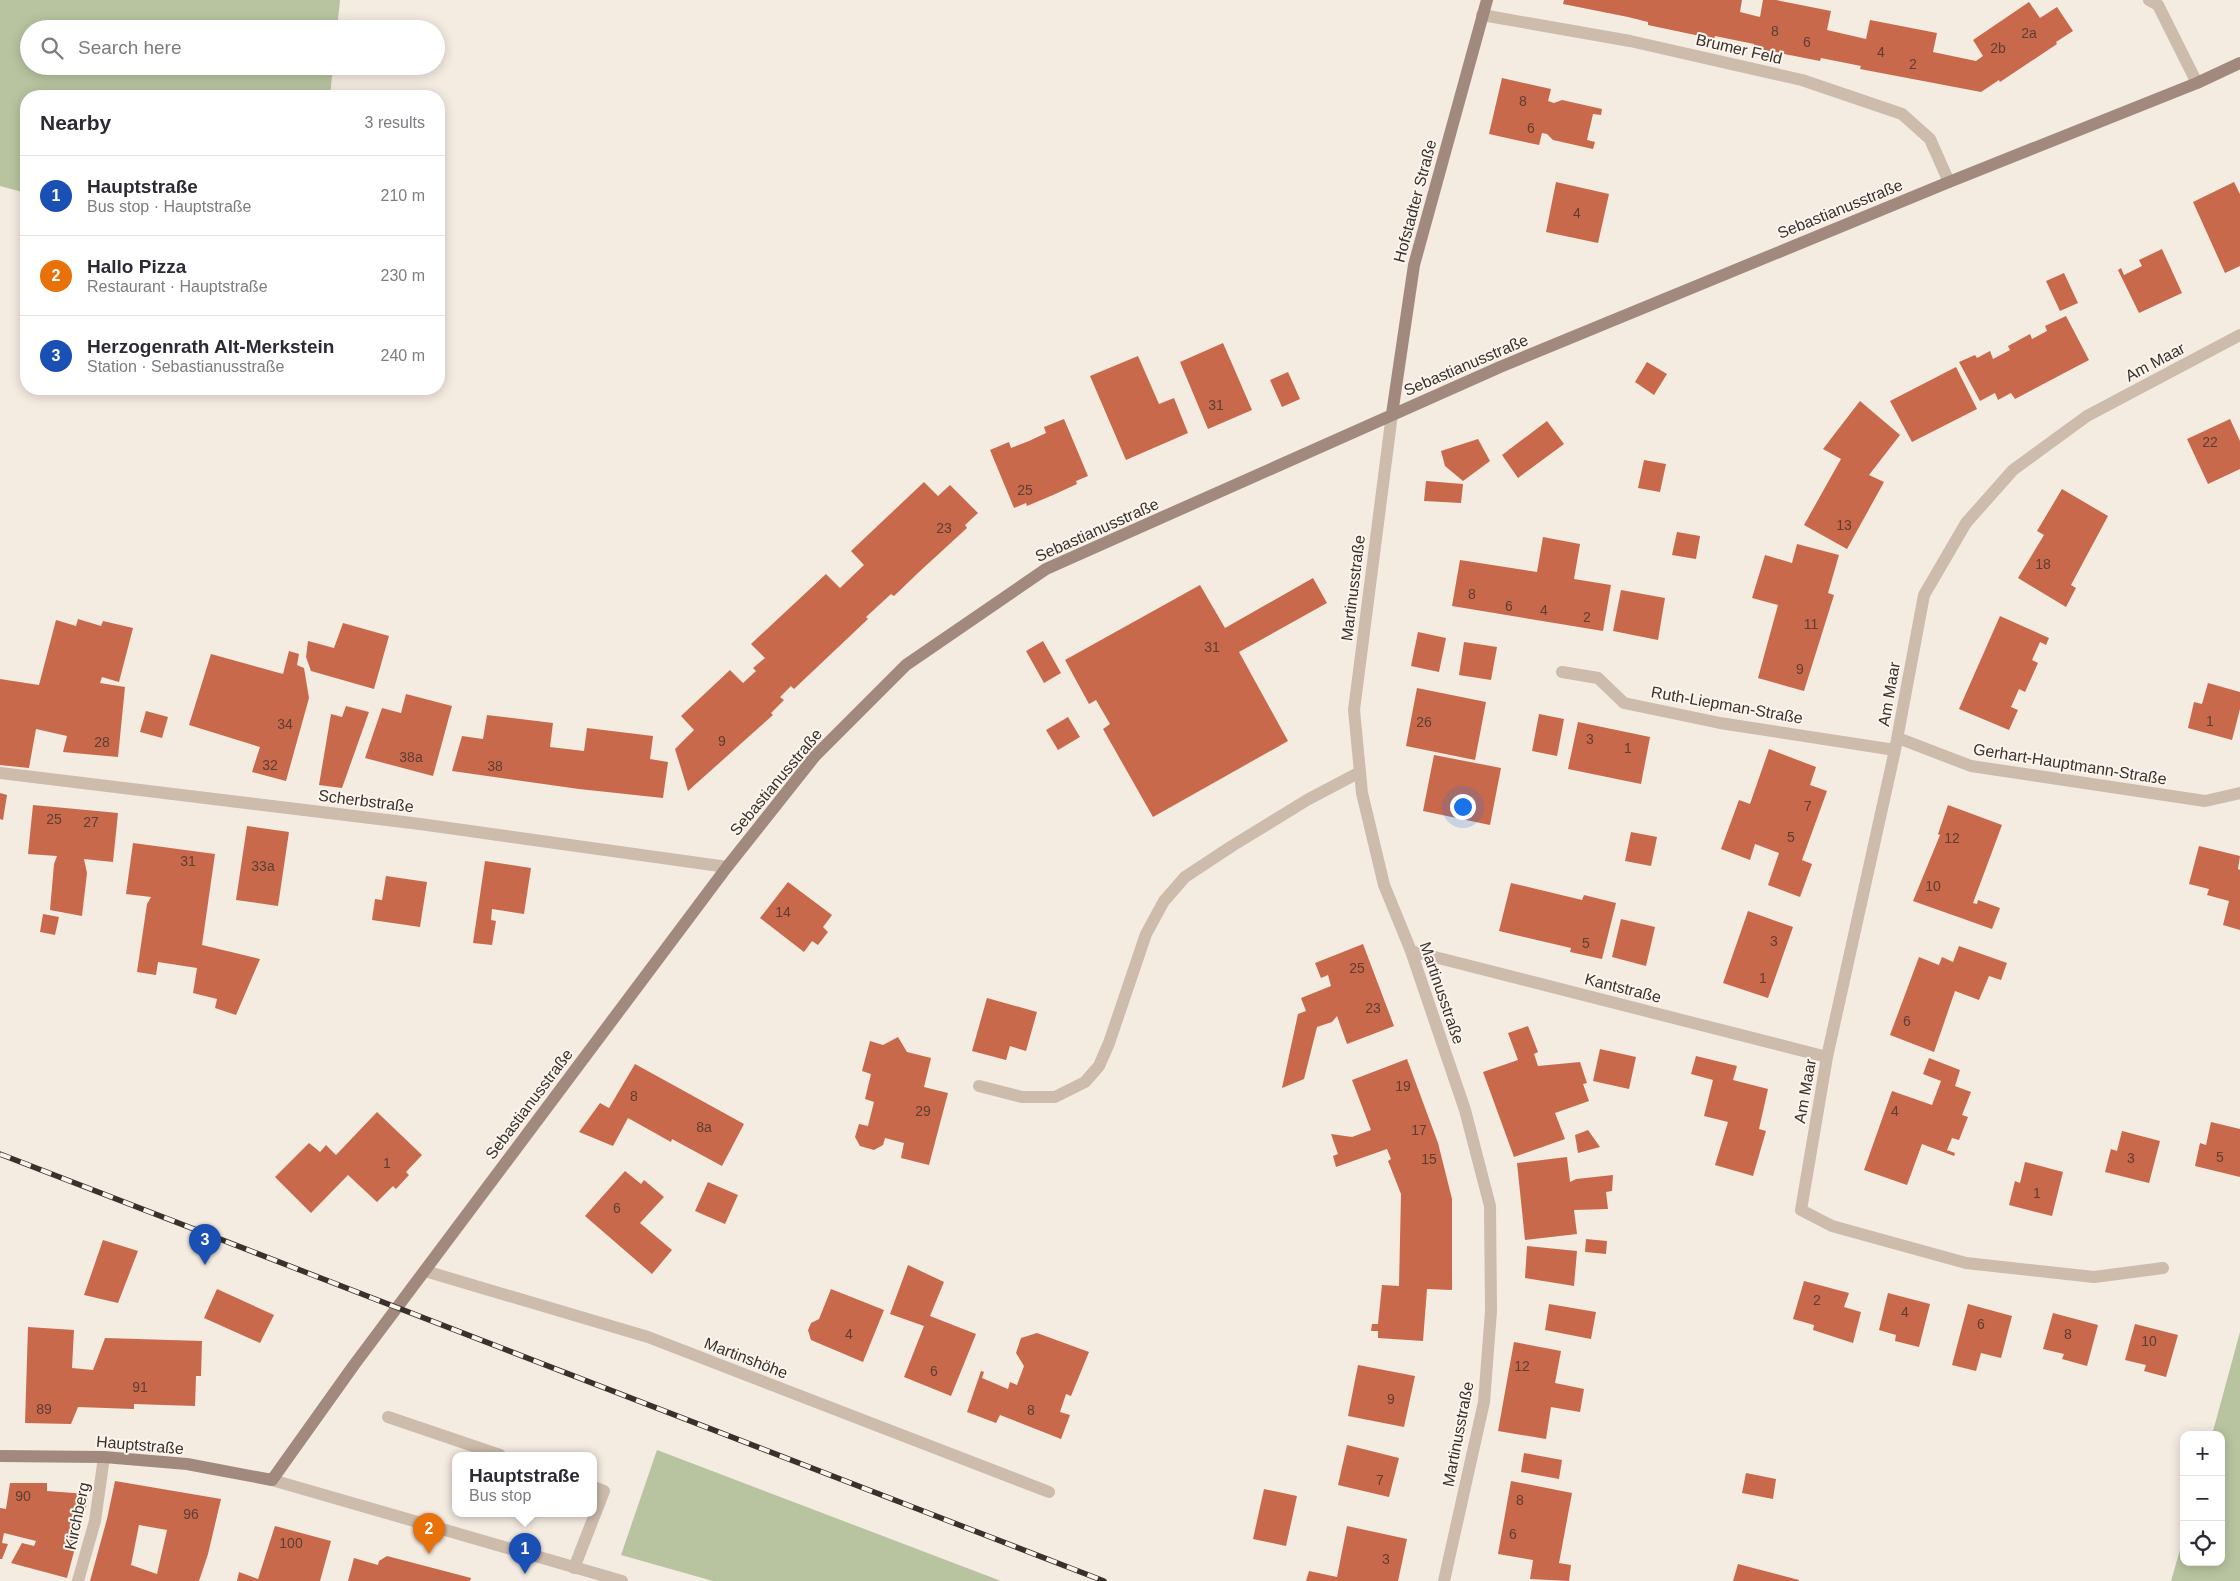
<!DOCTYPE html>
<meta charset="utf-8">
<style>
:root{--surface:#fff;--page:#f7f7f7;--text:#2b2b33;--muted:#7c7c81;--line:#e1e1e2;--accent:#1f5a5e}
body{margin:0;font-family:Arial,sans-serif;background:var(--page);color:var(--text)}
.controls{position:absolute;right:15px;bottom:15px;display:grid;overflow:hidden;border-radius:10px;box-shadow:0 2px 12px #0003}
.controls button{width:45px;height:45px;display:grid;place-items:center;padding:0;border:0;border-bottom:1px solid var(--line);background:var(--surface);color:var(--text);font:25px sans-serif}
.you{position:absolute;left:1462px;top:806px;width:18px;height:18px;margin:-12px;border:4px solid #fff;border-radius:50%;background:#1a73e8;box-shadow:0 0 0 8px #1a73e833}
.badge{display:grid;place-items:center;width:32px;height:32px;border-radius:50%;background:var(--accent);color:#fff;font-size:16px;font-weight:700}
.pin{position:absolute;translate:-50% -41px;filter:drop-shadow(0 1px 2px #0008)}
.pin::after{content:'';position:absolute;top:26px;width:18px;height:15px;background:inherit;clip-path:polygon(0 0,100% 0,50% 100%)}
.popup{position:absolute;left:452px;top:1452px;width:145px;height:65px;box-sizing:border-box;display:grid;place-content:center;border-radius:10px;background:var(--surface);filter:drop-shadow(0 1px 4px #0005);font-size:16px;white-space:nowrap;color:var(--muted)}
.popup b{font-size:19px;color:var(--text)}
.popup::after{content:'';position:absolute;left:50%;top:100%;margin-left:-10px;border:10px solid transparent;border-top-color:var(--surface)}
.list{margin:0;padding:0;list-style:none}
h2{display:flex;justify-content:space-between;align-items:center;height:65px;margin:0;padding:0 20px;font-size:21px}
h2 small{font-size:16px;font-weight:400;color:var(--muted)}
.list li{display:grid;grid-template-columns:32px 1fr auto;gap:15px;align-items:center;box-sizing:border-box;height:80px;padding:0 20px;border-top:1px solid var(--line)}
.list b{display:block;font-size:19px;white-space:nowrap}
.list p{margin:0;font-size:16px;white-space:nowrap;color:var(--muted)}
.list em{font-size:16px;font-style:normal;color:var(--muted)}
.icon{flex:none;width:28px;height:28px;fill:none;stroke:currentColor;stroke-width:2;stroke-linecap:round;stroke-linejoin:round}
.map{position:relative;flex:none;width:2240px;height:1581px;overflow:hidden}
.search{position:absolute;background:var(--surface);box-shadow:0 2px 12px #0003;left:20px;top:20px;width:425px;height:55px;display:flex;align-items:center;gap:12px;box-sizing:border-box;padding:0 18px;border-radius:28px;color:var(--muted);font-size:19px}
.panel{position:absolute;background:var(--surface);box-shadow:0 2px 12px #0003;left:20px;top:90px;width:425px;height:305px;border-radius:20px}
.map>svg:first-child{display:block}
</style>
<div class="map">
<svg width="2240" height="1581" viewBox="0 0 2240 1581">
<rect width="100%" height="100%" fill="#f4ebe1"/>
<path fill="#b8c4a0" d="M0 0H340L337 29H29V66H333L330 96H26V193L0 186Z
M2240 1332V1581H2171L2184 1536V1562H2221V1435H2212Z
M657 1450 1001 1581H713L621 1555Z"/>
<path fill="#c8694b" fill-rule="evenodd" d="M1564 0H1742L1740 12 1760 17 1763 0H1776L1831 11 1827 30 1866 39 1870 20 1937 33 1933 52 1976 61 1983 56 1973 40 2029 2 2040 18 2057 7 2073 31 2056 42 2057 44 2000 82 1999 80 1981 92 1860 69 1861 66 1821 58 1820 61 1754 48V44L1715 36 1714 39 1648 25V22L1628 17 1563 4Z
M1502 78 1551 89 1548 101 1554 103 1562 100 1602 109 1601 115 1593 114 1587 140 1595 142 1593 149 1553 140 1547 134 1542 133 1539 145 1489 134Z
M1556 182 1609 194 1598 243 1546 232Z
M2234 182 2240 194V266L2225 273 2193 202Z
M2162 249 2182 293 2139 313 2118 270 2121 268 2124 275 2142 266 2139 260Z
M2064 273 2078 303 2060 311 2046 281Z
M2066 316 2089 360 2015 399 2011 393 1998 400 1995 393 1980 401 1959 362 1975 355 1977 358 1990 351 1993 359 2010 350 2008 346 2030 334 2032 339 2047 331 2045 326Z
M1223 343 1252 410 1208 429 1180 362Z
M1138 356 1159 404 1174 398 1188 433 1126 460 1090 376Z
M1647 362 1667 374 1654 395 1635 382Z
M1956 367 1977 409 1912 442 1890 401Z
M1288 372 1300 399 1282 407 1270 380Z
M1860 401 1900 435 1869 475 1884 482 1847 549 1804 525 1841 459 1823 449Z
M1064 419 1088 476 1076 481 1077 484 1053 495 1027 506 1026 503 1014 508 990 450 1009 442 1011 448 1029 441 1046 433 1044 427Z
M2230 419 2240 441V469L2208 484 2187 439Z
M1547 421 1564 444 1518 478 1502 455Z
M1478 439 1490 461 1463 481 1445 466 1441 451Z
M1644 460 1666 464 1660 492 1638 488Z
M1426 481 1463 484 1461 503 1424 501Z
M924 482 938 496 950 485 978 513 965 525 967 528 919 572 894 596 891 594 866 617 868 619 794 689 791 686 780 697 784 700 771 713 773 715 688 791 675 749 694 730 681 716 730 670 743 683 756 671 753 668 765 658 751 644 826 574 840 588 864 565 851 551Z
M2062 489 2108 516 2071 585 2076 588 2066 607 2018 578 2044 535 2037 531Z
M1677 532 1700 536 1696 559 1672 555Z
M1543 537 1580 544 1574 579 1611 585 1603 631 1452 606 1460 560 1537 572Z
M1797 544 1839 555 1828 593 1834 595 1804 691 1758 678 1778 605 1752 598 1765 555 1792 563Z
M1313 578 1327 603 1239 652 1288 741 1153 817 1103 729 1110 724 1096 700 1089 704 1065 660 1200 585 1225 628Z
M1621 590 1665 598 1658 640 1613 631Z
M2000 616 2049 638 2046 645 2040 642 2032 660 2038 663 2025 692 2019 689 2011 707 2018 710 2009 730 1959 709Z
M78 619 101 626 103 621 133 628 119 682 102 677 100 683 125 687 118 757 63 752 67 736 36 729 29 768 0 765V679L39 685 56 620 76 626Z
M343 623 389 636 374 689 311 671 306 657 308 641 334 648Z
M1418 632 1446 638 1439 672 1411 666Z
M1043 641 1061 673 1044 683 1026 651Z
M1464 642 1497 647 1491 680 1459 675Z
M289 651 299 654 297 665 304 668 309 698 286 781 252 772 260 747 189 725 211 654 283 674Z
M2208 683 2240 692V709L2232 740 2188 728 2194 702 2202 704Z
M1417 688 1486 702 1475 760 1406 746Z
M406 694 452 706 433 776 365 758 382 708 401 713Z
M346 706 369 712 342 788 319 785 331 714 342 717Z
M146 711 168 717 162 738 140 732Z
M1539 714 1564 719 1557 756 1532 751Z
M487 715 553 723 550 747 584 751 587 728 653 736 650 759 668 762 663 798 579 789 452 771 462 736 483 739Z
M1068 717 1080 737 1058 750 1046 730Z
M1578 722 1650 737 1641 784 1568 769Z
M1769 749 1816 767 1810 785 1827 791 1802 860 1812 864 1800 897 1768 885 1779 853 1755 844 1750 860 1721 849 1739 800 1750 804Z
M1434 755 1501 768 1490 825 1423 811Z
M0 793 7 795 3 820 0 819Z
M33 805 118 813 113 862 84 859 87 873 82 916 50 910 54 864 57 856 28 854Z
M1948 805 2002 825 1973 903 1977 904 1978 900 2000 908 1992 929 1913 901 1940 835 1938 834Z
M247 826 289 832 278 906 236 900Z
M1631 832 1657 837 1651 866 1625 861Z
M133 843 215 854 202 945 260 959 236 1015 215 1008 217 999 193 993 197 968 158 962 156 975 137 972 147 904 151 897 126 894Z
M2199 846 2240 856 2238 869 2240 870V930L2223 925 2229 901 2207 895 2209 889 2189 884Z
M485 861 531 868 524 914 492 909 491 920 496 921 492 945 473 943Z
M386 876 427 882 420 927 372 920 375 899 382 900Z
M788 882 832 915 823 927 828 932 818 945 812 941 804 952 760 918Z
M1511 883 1582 900 1584 895 1616 903 1602 959 1570 952 1571 948 1499 931Z
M1748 911 1793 927 1768 998 1723 983Z
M43 914 59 917 55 935 40 932Z
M1621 919 1655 927 1646 966 1612 957Z
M1363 944 1394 1026 1347 1044 1337 1016 1332 1022 1317 1027 1304 1079 1282 1088 1298 1014 1306 1011 1301 998 1331 986 1328 975 1321 978 1315 963Z
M1959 946 2007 963 2001 980 1989 976 1979 1000 1955 991 1934 1052 1890 1035 1919 957 1939 965 1942 957 1953 962Z
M987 998 1037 1012 1026 1051 1010 1046 1006 1060 972 1051Z
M1528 1026 1538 1052 1534 1054 1538 1066 1580 1062 1587 1083 1583 1084 1589 1101 1555 1113 1565 1139 1514 1157 1483 1072 1518 1060 1508 1033Z
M898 1037 907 1052 931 1058 924 1087 948 1093 929 1165 901 1158 904 1143 885 1138 883 1145 874 1150 860 1146 855 1137 859 1124 868 1126 874 1102 865 1099 871 1074 862 1071 870 1041 883 1045Z
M1600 1049 1636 1057 1629 1089 1593 1081Z
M1696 1056 1737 1066 1733 1080 1768 1089 1759 1129 1766 1131 1753 1176 1715 1165 1728 1122 1704 1116 1713 1080 1691 1074Z
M1929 1058 1960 1070 1955 1086 1971 1092 1962 1115 1968 1117 1959 1140 1952 1138 1947 1150 1955 1153 1954 1156 1922 1144 1907 1185 1864 1170 1892 1091 1932 1105 1941 1081 1923 1074Z
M1407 1059 1438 1143 1452 1199V1290L1427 1289 1423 1341 1378 1338V1331H1371L1372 1324H1378L1382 1285 1399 1286 1401 1194 1388 1161 1391 1159 1387 1149 1336 1167 1333 1156 1338 1154 1331 1134 1352 1137 1371 1130 1352 1080Z
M635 1064 744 1124 722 1166 672 1139 671 1142 628 1118 613 1146 579 1132 600 1103 609 1108Z
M377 1112 422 1155 406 1172 409 1175 396 1189 393 1186 377 1202 348 1175 311 1213 275 1177 309 1143 320 1152 326 1145 336 1155Z
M2211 1122 2240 1129V1177L2195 1166 2200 1143 2206 1145Z
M1588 1130 1600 1147 1578 1153 1575 1135Z
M2122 1131 2160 1141 2149 1183 2105 1172 2111 1149 2117 1151Z
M1567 1157 1570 1182 1576 1179 1613 1175 1612 1191 1606 1192 1608 1209 1574 1210 1577 1234 1525 1240 1517 1163Z
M2025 1162 2063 1172 2052 1216 2009 1205 2015 1181 2020 1183Z
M625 1171 641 1184 644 1180 664 1197 640 1223 672 1250 652 1274 585 1216Z
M708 1182 738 1195 725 1224 695 1211Z
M1586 1239 1607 1241 1606 1254 1585 1252Z
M103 1240 138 1251 118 1303 84 1295Z
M1527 1246 1577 1251 1574 1286 1525 1278Z
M908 1265 944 1282 930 1316 976 1334 951 1396 904 1377 924 1326 890 1314Z
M1804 1281 1849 1293 1844 1307 1861 1312 1853 1343 1813 1330 1814 1325 1793 1319Z
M217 1289 274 1315 260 1343 204 1318Z
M831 1289 884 1310 863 1362 811 1340 808 1330 811 1323 819 1319Z
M1888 1293 1930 1304 1919 1347 1895 1341 1896 1335 1879 1330Z
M1549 1304 1596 1312 1591 1339 1545 1330Z
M1968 1304 2012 1316 2001 1358 1981 1353 1976 1371 1952 1365Z
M2053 1313 2098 1325 2087 1366 2062 1359 2064 1354 2043 1349Z
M2135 1324 2178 1335 2166 1377 2144 1371 2146 1365 2125 1360Z
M28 1327 74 1330 72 1368 93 1370 105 1338 202 1341 201 1376H196L195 1406 134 1404V1409L78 1407 71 1424 25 1423Z
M1037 1333 1089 1352 1071 1396 1066 1394 1060 1412 1070 1415 1061 1439 1000 1415 996 1423 967 1412 981 1371 984 1372 982 1378 1008 1389 1010 1382 1017 1385 1024 1366 1016 1353 1021 1338Z
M1514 1342 1561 1351 1555 1383 1584 1389 1580 1412 1551 1407 1546 1439 1498 1431Z
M1358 1365 1415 1376 1404 1427 1348 1416Z
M1347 1445 1399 1458 1389 1497 1338 1485Z
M1524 1453 1562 1460 1559 1479 1521 1472Z
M1746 1473 1776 1479 1773 1499 1742 1493Z
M115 1481 221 1499 208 1554 199 1581H90L107 1519ZM139 1525 167 1530 157 1574 131 1565Z
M1511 1481 1572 1493 1559 1563 1571 1565 1569 1581 1530 1579 1533 1560 1498 1554Z
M10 1483H47V1491L87 1494 88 1499 67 1578 11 1563 22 1543 34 1546 36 1541 4 1533 2 1543 8 1544 2 1559H0V1508L6 1509Z
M1264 1489 1297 1496 1286 1546 1253 1539Z
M275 1526 331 1541 320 1581H237L239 1572 258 1579Z
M1347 1526 1407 1539 1398 1581H1306L1309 1571 1337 1577Z
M387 1556 471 1578 470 1581H348L354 1558 378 1565 379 1561Z
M1738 1564 1799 1580V1581H1733Z"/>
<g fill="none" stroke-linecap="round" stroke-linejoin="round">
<path stroke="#cdbbac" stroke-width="12" d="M2149 0 2158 5 2197 83
M979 1086 1022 1097H1055L1085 1082 1099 1066 1109 1043 1146 934 1164 901 1185 877 1232 846 1307 800 1360 772
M388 1417 500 1455
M574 1568 604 1491 594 1487"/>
<path stroke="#cdbbac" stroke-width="12" d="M1482 15 1630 41 1802 80 1902 114 1930 139 1949 182
M1392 414 1354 710 1362 793 1384 885 1411 951 1465 1110 1490 1206 1491 1311 1484 1402 1444 1581
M1562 672 1598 678 1624 703 1720 723 1895 750
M1898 738 1971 766 2205 801 2240 793
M0 773 420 824 727 867
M1411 951 1827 1057
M2163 1268 2094 1277 1966 1263 1832 1226 1801 1210 1827 1057 1895 750 1924 595 1966 523 2013 470 2087 416 2240 335
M425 1271 648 1337 1049 1492
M272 1480 622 1581
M78 1581 95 1521 104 1457"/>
<path stroke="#a18a7d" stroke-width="12" d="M1392 414 1414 265 1487 0
M0 1456 104 1457 187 1464 272 1480 354 1365 727 867 815 756 906 665 1046 569 1500 367 1949 182 2197 83 2240 63"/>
<g stroke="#3b302b" stroke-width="5.5">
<path id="rail" d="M0 1154 1104 1581"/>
</g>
<use href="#rail" stroke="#fbf5ee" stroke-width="4" stroke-dasharray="11" stroke-linecap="butt"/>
</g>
<g text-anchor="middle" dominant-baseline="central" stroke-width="4" stroke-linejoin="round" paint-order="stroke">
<g font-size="14" fill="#5e3e33">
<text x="1775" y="31">8</text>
<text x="2029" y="33">2a</text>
<text x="1807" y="42">6</text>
<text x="1998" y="48">2b</text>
<text x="1881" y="52">4</text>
<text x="1913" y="64">2</text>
<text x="1523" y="101">8</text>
<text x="1531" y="128">6</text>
<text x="1577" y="213">4</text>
<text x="1216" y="405">31</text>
<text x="2210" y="442">22</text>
<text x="1025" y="490">25</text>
<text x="1844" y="525">13</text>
<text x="944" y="528">23</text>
<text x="2043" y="564">18</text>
<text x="1472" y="594">8</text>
<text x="1509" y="606">6</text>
<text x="1544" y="610">4</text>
<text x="1587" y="617">2</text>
<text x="1811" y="624">11</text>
<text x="1212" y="647">31</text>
<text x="1800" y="669">9</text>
<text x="2210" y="721">1</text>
<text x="1424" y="722">26</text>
<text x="285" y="724">34</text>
<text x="1590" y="739">3</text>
<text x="722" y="741">9</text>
<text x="102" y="742">28</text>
<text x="1628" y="748">1</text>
<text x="411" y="757">38a</text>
<text x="270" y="765">32</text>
<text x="495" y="766">38</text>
<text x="1808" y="806">7</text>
<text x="54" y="819">25</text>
<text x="91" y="822">27</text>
<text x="1791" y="837">5</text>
<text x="1952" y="838">12</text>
<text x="188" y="861">31</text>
<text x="263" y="866">33a</text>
<text x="1933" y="886">10</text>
<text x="783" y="912">14</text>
<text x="1774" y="941">3</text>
<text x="1586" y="943">5</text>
<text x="1357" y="968">25</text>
<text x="1763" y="978">1</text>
<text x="1373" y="1008">23</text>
<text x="1907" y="1021">6</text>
<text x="1403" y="1086">19</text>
<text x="634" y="1096">8</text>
<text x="923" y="1111">29</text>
<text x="1895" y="1111">4</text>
<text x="704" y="1127">8a</text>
<text x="1419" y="1130">17</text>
<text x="2220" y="1157">5</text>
<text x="2131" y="1158">3</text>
<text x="1429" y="1159">15</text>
<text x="387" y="1163">1</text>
<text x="2037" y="1193">1</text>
<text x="617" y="1208">6</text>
<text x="1817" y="1300">2</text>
<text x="1905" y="1312">4</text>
<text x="1981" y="1324">6</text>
<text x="849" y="1334">4</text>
<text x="2068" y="1334">8</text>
<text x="2149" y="1341">10</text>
<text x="1522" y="1366">12</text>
<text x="934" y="1371">6</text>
<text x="140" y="1387">91</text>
<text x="1391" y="1399">9</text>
<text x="44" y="1409">89</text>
<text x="1031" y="1410">8</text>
<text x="1380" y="1480">7</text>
<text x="23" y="1496">90</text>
<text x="1520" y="1500">8</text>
<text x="191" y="1514">96</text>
<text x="1513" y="1534">6</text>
<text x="291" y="1543">100</text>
<text x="1386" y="1559">3</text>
</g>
<g font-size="16" fill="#3b302b" stroke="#fbf5ee">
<text transform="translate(1739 49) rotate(13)">Brumer Feld</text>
<text transform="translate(1415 201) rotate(-75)">Hofstadter Straße</text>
<text transform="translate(1840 209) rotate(-22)">Sebastianusstraße</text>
<text transform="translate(2155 362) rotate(-28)">Am Maar</text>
<text transform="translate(1466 365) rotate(-23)">Sebastianusstraße</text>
<text transform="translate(1097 530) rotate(-24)">Sebastianusstraße</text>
<text transform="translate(1353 588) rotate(-83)">Martinusstraße</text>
<text transform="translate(1889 694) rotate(-80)">Am Maar</text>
<text transform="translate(1727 705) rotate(10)">Ruth-Liepman-Straße</text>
<text transform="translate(2070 764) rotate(9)">Gerhart-Hauptmann-Straße</text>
<text transform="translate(776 782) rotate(-50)">Sebastianusstraße</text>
<text transform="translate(366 801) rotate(7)">Scherbstraße</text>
<text transform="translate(1623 988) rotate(14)">Kantstraße</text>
<text transform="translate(1442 993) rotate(71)">Martinusstraße</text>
<text transform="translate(1805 1091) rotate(-80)">Am Maar</text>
<text transform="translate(529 1104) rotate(-53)">Sebastianusstraße</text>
<text transform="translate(746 1358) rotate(21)">Martinshöhe</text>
<text transform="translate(1458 1434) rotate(-79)">Martinusstraße</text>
<text transform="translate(140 1445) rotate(5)">Hauptstraße</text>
<text transform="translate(77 1516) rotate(-78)">Kirchberg</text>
</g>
</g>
</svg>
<div class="controls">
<button>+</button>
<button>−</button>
<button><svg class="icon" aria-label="locate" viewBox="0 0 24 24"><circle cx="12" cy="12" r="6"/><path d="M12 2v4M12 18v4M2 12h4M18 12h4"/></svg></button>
</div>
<div class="you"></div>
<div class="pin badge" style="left:525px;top:1574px;background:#1a4fb4">1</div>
<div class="popup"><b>Hauptstraße</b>Bus stop</div>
<div class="pin badge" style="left:429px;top:1554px;background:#e8710a">2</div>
<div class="pin badge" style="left:205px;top:1265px;background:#1a4fb4">3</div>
<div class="search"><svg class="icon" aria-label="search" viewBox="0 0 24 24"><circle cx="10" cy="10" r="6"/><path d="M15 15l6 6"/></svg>Search here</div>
<section class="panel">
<h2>Nearby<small>3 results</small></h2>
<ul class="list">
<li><span class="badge" style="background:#1a4fb4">1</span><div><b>Hauptstraße</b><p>Bus stop · Hauptstraße</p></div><em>210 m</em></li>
<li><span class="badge" style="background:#e8710a">2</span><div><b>Hallo Pizza</b><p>Restaurant · Hauptstraße</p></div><em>230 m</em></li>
<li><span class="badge" style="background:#1a4fb4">3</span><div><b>Herzogenrath Alt-Merkstein</b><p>Station · Sebastianusstraße</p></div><em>240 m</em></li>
</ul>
</section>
</div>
